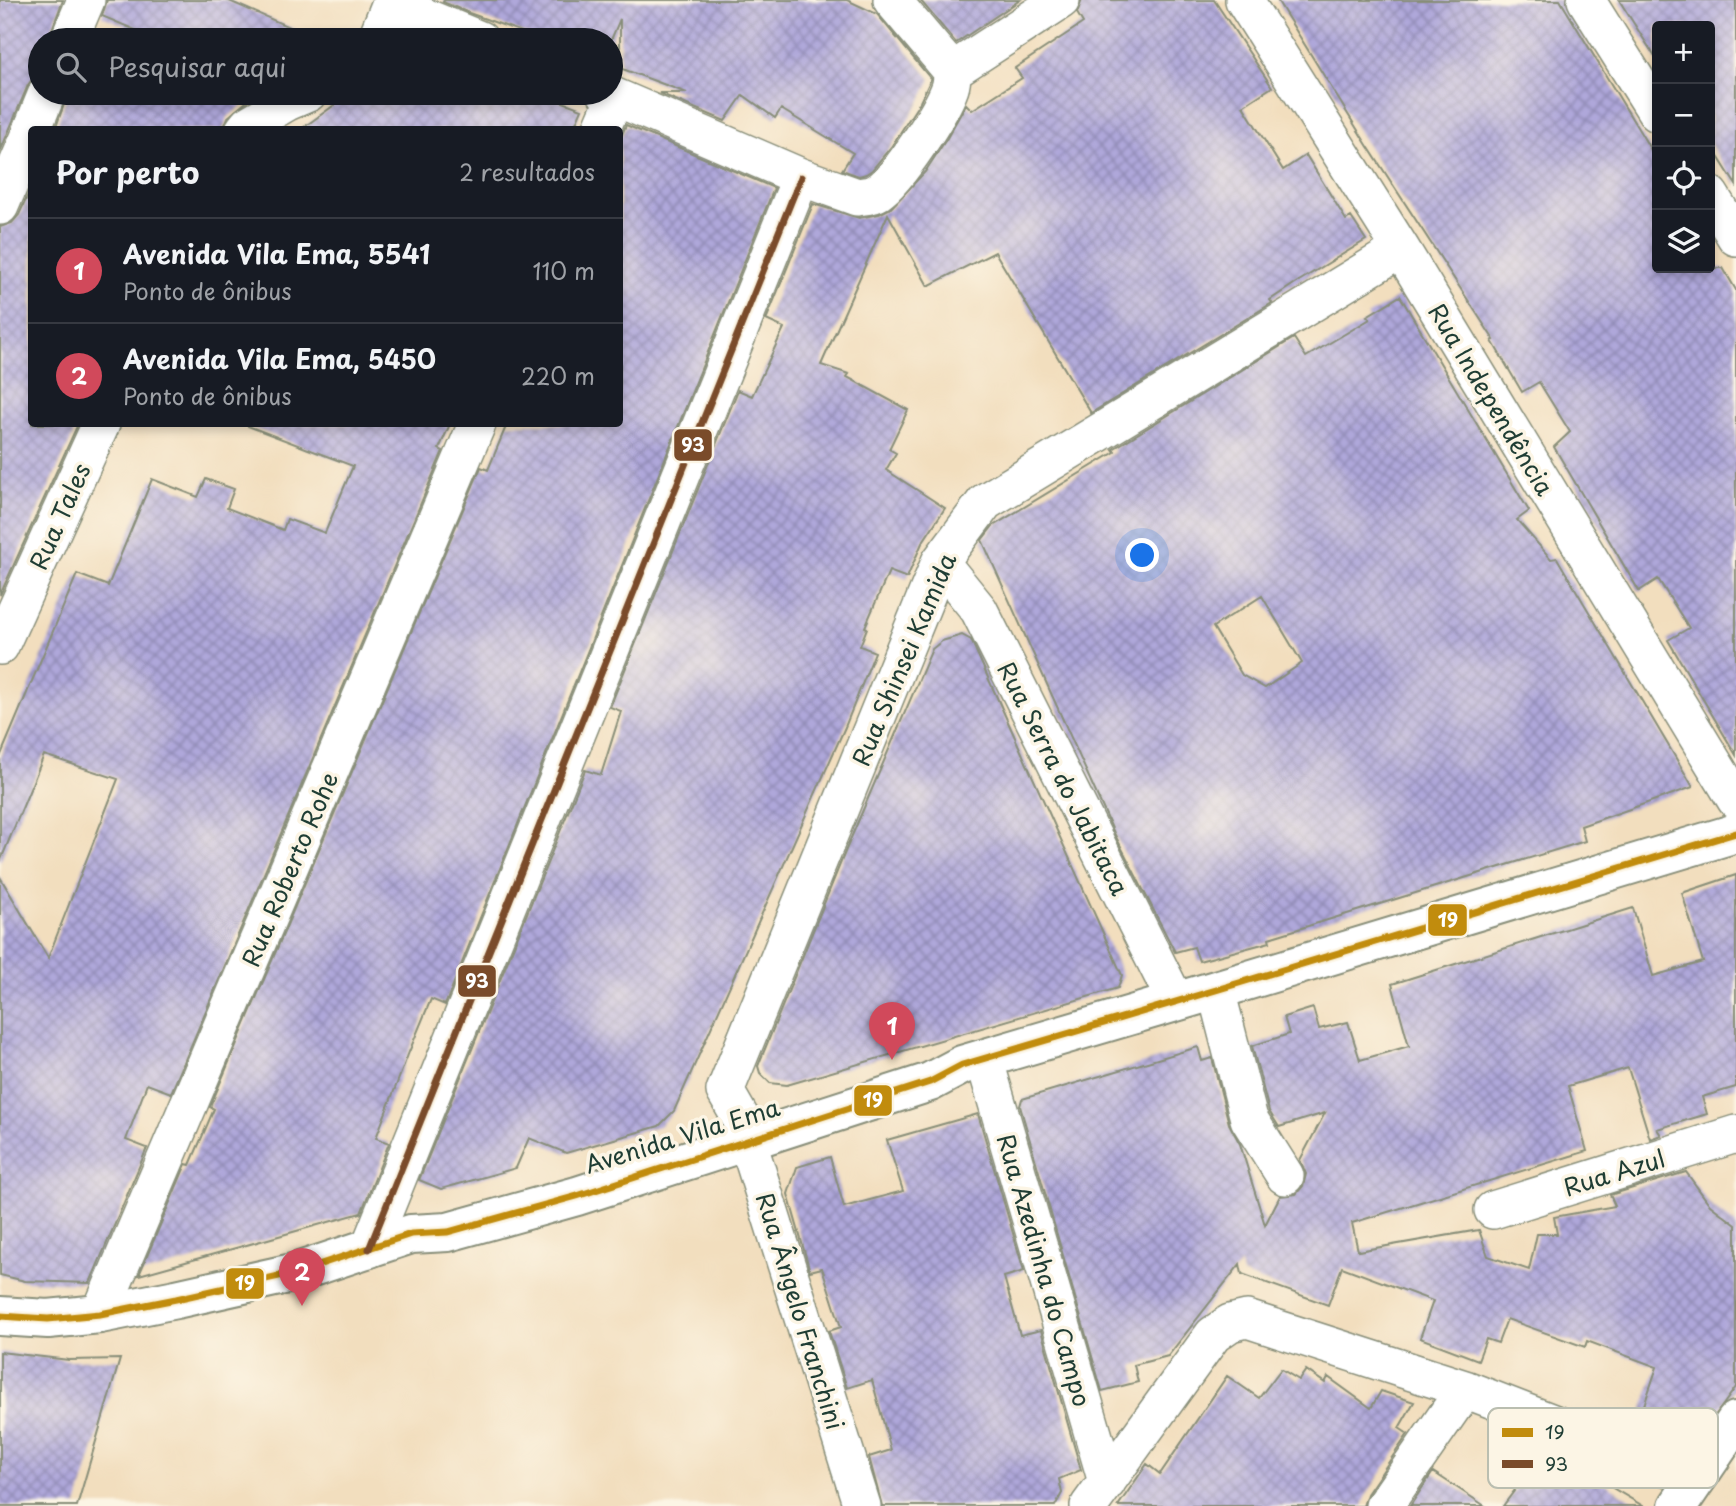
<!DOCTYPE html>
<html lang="pt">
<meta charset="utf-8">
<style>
:root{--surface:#171b24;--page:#242831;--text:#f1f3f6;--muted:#9ea1a6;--line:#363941;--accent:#d1495b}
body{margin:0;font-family:"Playpen Sans",sans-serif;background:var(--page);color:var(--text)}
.controls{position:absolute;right:21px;top:21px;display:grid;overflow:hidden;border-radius:7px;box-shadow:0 4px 10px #0003}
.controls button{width:63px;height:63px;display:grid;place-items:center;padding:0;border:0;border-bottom:2px solid var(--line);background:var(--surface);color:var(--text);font:35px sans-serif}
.you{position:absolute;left:1143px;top:556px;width:24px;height:24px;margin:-18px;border:5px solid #fff;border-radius:50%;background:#1a73e8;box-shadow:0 0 0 10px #1a73e833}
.badge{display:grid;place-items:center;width:46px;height:46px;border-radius:50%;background:var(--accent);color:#fff;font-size:23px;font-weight:700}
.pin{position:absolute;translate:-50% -58px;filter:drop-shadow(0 2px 4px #0008)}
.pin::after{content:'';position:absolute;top:37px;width:24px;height:21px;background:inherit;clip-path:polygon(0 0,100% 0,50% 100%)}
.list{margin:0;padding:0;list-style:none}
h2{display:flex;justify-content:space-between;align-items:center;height:91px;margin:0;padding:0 28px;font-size:30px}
h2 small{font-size:23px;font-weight:400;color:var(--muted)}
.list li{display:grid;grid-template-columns:46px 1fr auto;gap:21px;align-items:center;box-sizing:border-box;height:105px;padding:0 28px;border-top:2px solid var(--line)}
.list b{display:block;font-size:26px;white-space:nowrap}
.list p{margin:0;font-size:23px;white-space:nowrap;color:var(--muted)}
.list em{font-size:23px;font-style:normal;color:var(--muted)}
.icon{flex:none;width:38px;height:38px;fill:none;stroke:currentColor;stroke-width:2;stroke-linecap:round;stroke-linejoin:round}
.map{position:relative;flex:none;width:1736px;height:1506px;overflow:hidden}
.search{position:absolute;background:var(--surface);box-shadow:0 4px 10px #0003;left:28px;top:28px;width:595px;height:77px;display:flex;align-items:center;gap:18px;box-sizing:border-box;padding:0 24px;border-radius:38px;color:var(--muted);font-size:26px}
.panel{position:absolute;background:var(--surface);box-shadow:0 4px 10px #0003;left:28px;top:126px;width:595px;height:301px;border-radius:7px}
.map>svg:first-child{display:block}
</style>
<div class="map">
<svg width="1736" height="1506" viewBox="0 0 1736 1506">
<defs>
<pattern id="building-cross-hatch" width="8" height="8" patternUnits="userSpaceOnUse" patternTransform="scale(1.75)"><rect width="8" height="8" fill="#afa7da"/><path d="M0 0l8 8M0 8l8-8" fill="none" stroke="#8e89b2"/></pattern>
</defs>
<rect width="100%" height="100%" fill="#fcf5e5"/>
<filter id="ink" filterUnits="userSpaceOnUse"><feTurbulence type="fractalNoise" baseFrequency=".0143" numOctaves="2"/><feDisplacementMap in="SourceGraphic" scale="14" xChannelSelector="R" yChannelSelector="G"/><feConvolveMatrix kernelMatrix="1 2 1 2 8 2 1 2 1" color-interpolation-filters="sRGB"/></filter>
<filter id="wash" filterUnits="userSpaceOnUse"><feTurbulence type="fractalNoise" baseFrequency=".00686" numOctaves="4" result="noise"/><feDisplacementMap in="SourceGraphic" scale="28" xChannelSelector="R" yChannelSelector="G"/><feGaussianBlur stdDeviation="1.57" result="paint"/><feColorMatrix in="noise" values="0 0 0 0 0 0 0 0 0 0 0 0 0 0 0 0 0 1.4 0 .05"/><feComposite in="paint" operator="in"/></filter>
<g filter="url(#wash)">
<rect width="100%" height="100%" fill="#f2debe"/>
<g id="blocks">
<path fill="url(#building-cross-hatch)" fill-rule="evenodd" d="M0 0H63L48 40H40V74L34 77 28 85 0 152Z
M107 0H227L319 40H159L102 16Z
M444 0H847L877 14 931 79 920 102 891 147 872 170 866 174 859 176 842 170 853 153 781 109 775 118 743 95 725 121 659 93H687L620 68V19L611 40H544L469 13 443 2Z
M920 0H1020L956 43Z
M1082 0H1214L1272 87 1243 106 1283 170 1306 155 1346 220 1351 217 1366 240 1294 284 1270 300 1272 303 1091 413 995 252 928 286 888 214 821 365 849 374 847 377 908 410 889 449 896 453 886 470 945 508 922 543 907 578 889 571 865 627 867 628 860 646 875 652 845 727 674 1111 659 1126 566 1153 529 1138 516 1168 477 1179 441 1189 419 1180 585 770 601 775 621 711 610 707 738 390 752 396 784 328 766 320 813 204 859 218 879 214 891 208 925 172 947 138 966 104 972 110 1022 78 1015 68 1083 23 1077 13Z
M1277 0H1560L1657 160V268H1723L1736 290V755L1668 640 1689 628 1658 579 1639 591 1554 447 1570 432 1539 382 1522 392 1492 341 1494 340 1367 145Z
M1619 0H1736V185L1710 144V26H1657V60Z
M68 93H250L246 102 228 117 223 130H55Z
M351 93H539L582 109 573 130H300Z
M626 125 774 188 445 1005 431 999 409 1052 376 1138 389 1143 361 1213 139 1275 186 1164 190 1165 214 1109 210 1107 481 467 488 470 507 424H620V139Z
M32 186V424H78L0 595V227L12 223 19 215Z
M1400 296 1529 511 1517 520 1551 559 1557 558 1693 787 1581 826 1585 841 1269 938 1270 942 1199 961 1194 947 1175 952 1114 833 982 540 993 526 1115 452 1113 449 1294 338 1306 357 1370 319 1367 316ZM1262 596 1302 663 1265 688 1242 675 1213 627Z
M248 424H450L439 449 443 451 171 1093 147 1084 126 1140 147 1148 90 1283 25 1281 0 1275V877L48 958 118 779 44 755 0 862V757L77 574 108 586 152 479 198 497 206 479 234 489 227 508 283 530 287 519 325 533 353 466 248 426Z
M962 635 971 640 976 651 1122 975 1118 988 787 1085 770 1083 760 1073 758 1066 845 852 932 649 942 641Z
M1736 875V1087L1702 1097 1707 1114 1657 1129 1661 1135 1650 1139 1628 1068 1568 1086 1587 1151 1352 1223 1358 1251 1479 1230 1488 1256 1529 1270 1537 1234H1557L1554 1217 1615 1206 1610 1195 1686 1172 1710 1205 1736 1225V1387L1698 1439 1640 1417 1657 1367 1587 1341 1585 1347 1507 1319 1498 1343 1486 1339 1478 1360 1420 1338 1433 1301 1342 1267 1328 1305 1242 1274 1240 1264 1168 1356 1134 1365 1138 1382 1102 1391 1020 1106 1022 1099 1198 1047 1202 1061 1212 1058 1229 1124 1240 1144 1265 1225 1280 1196 1296 1194 1303 1186 1306 1174 1300 1160 1325 1113 1279 1127 1269 1111 1252 1046 1289 1034 1284 1017 1313 1008 1319 1029 1348 1022 1360 1060 1409 1046 1392 984 1633 908 1653 976 1703 962 1682 893Z
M978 1114 1024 1271 1004 1277 1020 1335 1041 1330 1081 1470 1059 1479 1062 1493 1055 1506H882L869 1457 891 1450 872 1380 847 1388 829 1331 841 1327 822 1268 810 1271 788 1194 797 1167 830 1157 844 1207 903 1191 887 1140Z
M0 1352 69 1360 120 1359 77 1506H0Z
M1281 1369 1299 1380 1306 1370 1325 1383 1328 1377 1371 1408 1381 1391 1414 1402 1399 1428 1408 1434 1367 1494 1363 1506H1118L1147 1464 1160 1474 1227 1376 1259 1398Z
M1533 1446 1555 1454 1643 1506H1503L1529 1471 1519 1465Z
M1433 1472 1485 1506H1410Z"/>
</g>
</g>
<g filter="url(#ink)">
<use href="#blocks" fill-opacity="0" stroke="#888e79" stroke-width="2"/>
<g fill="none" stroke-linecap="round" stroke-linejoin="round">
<g stroke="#888e79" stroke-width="40">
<path id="minor" d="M892 0 952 71
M1244 0 1401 249 1736 800
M1586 0 1657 113
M391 3 480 40
M69 40 86 0
M376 40 392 0
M606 93 801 177 857 197C864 196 872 196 878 192 898 179 942 111 950 88 952 82 952 77 952 71L1061 0
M32 130 47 93
M244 130 248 125 287 102 308 93
M601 130 615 97
M1710 195 1736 237
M0 206 32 131
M940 562 979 610 1176 1002
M0 646 101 424
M1216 990 1249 1119 1285 1176
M984 1058 1107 1482
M1493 1210 1736 1134
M369 1249 801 177
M100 1314 477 424
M862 1506 740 1117 725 1091 940 562 985 502 1401 249
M1089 1506 1213 1335 1230 1323 1247 1319 1465 1389 1697 1479
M1384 1506 1465 1389"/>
</g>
<g stroke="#888e79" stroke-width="42">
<path id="secondary" d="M0 1316 48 1319 100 1314 176 1299 297 1272 411 1234 448 1232 577 1196 930 1082 962 1065 1216 990 1736 833
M1678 1506 1736 1421"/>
</g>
<use href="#minor" stroke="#fff" stroke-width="37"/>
<use href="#secondary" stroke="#fff" stroke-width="38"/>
<g stroke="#fcf5e5" stroke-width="12">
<path id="bus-1" d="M0 1316 48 1319 100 1314 176 1299 297 1272 411 1234 448 1232 577 1196 930 1082 962 1065 1216 990 1736 833"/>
</g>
<g stroke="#fcf5e5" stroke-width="12">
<path id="bus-2" d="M369 1249 801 177"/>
</g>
<use href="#bus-1" stroke="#c18c0d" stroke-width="7"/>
<use href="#bus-2" stroke="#7a4b2a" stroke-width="7"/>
</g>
</g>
<g text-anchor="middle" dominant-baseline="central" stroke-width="7" stroke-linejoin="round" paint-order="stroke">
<g font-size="24" fill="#1f3d34" stroke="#fcf5e5">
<text transform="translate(1492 399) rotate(59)">Rua Independência</text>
<text transform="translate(59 516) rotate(-66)">Rua Tales</text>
<text transform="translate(903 659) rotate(-67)">Rua Shinsei Kamida</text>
<text transform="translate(1064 778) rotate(63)">Rua Serra do Jabitaca</text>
<text transform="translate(289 869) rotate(-67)">Rua Roberto Rohe</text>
<text transform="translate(682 1135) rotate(-17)">Avenida Vila Ema</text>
<text transform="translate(1614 1172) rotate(-17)">Rua Azul</text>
<text transform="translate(1045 1270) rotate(74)">Rua Azedinha do Campo</text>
<text transform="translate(801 1311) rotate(73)">Rua Ângelo Franchini</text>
</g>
</g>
<rect x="1488" y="1408" width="230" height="80" rx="10" fill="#fcf5e5" stroke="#babeb0" stroke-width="2"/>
<rect x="1502" y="1428" width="31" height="9" fill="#c18c0d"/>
<rect x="1502" y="1460" width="31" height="8" fill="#7a4b2a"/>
<g font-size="19" fill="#1f3d34">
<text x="1545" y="1439">19</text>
<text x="1545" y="1471">93</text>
</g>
<g stroke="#fcf5e5" stroke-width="2.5">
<rect x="673" y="428" width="40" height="34" rx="7" fill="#7a4b2a"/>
<rect x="1427" y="903" width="41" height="34" rx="7" fill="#c18c0d"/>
<rect x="457" y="964" width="40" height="34" rx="7" fill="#7a4b2a"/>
<rect x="853" y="1084" width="40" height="33" rx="7" fill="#c18c0d"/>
<rect x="225" y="1267" width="40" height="33" rx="7" fill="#c18c0d"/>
</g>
<g font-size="19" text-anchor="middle" font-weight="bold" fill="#fff">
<text x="693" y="452">93</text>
<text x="1448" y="927">19</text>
<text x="477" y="988">93</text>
<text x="873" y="1107">19</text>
<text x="245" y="1290">19</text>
</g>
</svg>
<div class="controls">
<button>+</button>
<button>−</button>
<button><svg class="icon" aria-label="locate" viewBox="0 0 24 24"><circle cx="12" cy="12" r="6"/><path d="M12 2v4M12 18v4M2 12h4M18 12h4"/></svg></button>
<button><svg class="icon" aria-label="layers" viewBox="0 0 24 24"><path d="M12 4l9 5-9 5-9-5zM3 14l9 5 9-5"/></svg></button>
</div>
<div class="you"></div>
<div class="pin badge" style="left:892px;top:1060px">1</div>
<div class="pin badge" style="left:302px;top:1306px">2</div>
<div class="search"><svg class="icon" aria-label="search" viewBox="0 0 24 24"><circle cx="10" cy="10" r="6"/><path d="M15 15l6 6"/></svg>Pesquisar aqui</div>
<section class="panel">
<h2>Por perto<small>2 resultados</small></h2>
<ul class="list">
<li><span class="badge">1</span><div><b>Avenida Vila Ema, 5541</b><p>Ponto de ônibus</p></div><em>110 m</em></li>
<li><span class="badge">2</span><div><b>Avenida Vila Ema, 5450</b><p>Ponto de ônibus</p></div><em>220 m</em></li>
</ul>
</section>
</div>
